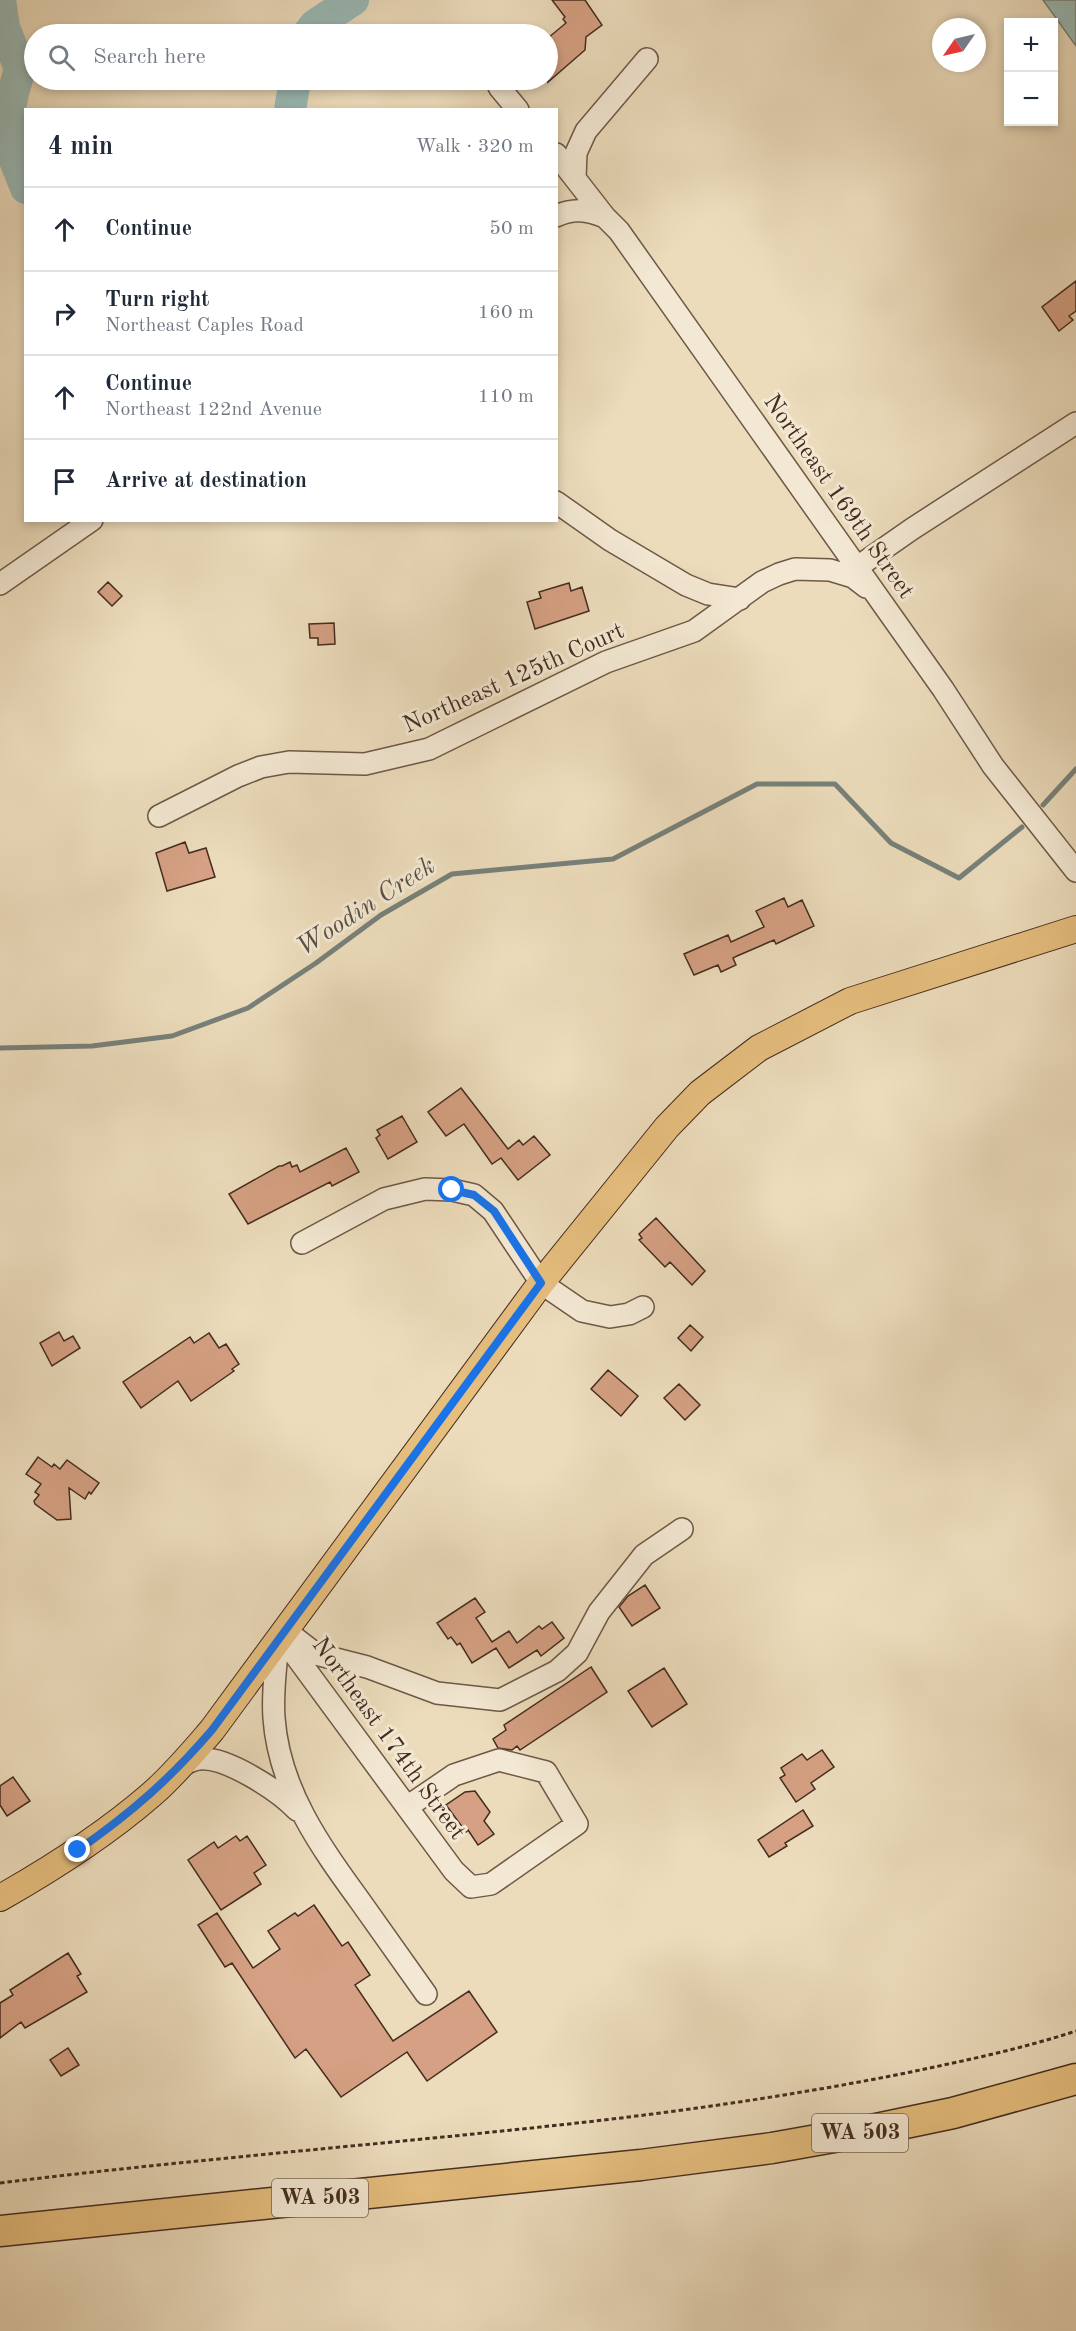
<!DOCTYPE html>
<meta charset="utf-8">
<style>
:root{--surface:#fff;--page:#f6f6f7;--text:#1f2937;--muted:#747a83;--line:#e0e1e3}
body{margin:0;font-family:"Old Standard TT",serif;background:var(--page);color:var(--text)}
.controls{position:absolute;right:18px;top:18px;display:grid;overflow:hidden;border-radius:0px;box-shadow:0 3px 9px #0003}
.controls button{width:54px;height:54px;display:grid;place-items:center;padding:0;border:0;border-bottom:2px solid var(--line);background:var(--surface);color:var(--text);font:30px sans-serif}
.compass{position:absolute;left:932px;top:18px;width:54px;height:54px;border-radius:50%;background:var(--surface);box-shadow:0 3px 9px #0003;rotate:236deg}
.stop{position:absolute;width:18px;height:18px;margin:-14px;border:4px solid #1a73e8;border-radius:50%;background:#fff}
.stop.end{background:#1a73e8;border-color:#fff;box-shadow:0 2px 6px #0008}
.list{margin:0;padding:0;list-style:none}
h2{display:flex;justify-content:space-between;align-items:center;height:78px;margin:0;padding:0 24px;font-size:26px}
h2 small{font-size:20px;font-weight:400;color:var(--muted)}
.list li{display:grid;grid-template-columns:39px 1fr auto;gap:18px;align-items:center;box-sizing:border-box;height:84px;padding:0 24px;border-top:2px solid var(--line)}
.list b{display:block;font-size:22px;white-space:nowrap}
.list p{margin:0;font-size:20px;white-space:nowrap;color:var(--muted)}
.list em{font-size:20px;font-style:normal;color:var(--muted)}
.icon{flex:none;width:33px;height:33px;fill:none;stroke:currentColor;stroke-width:2;stroke-linecap:round;stroke-linejoin:round}
.map{position:relative;flex:none;width:1076px;height:2331px;overflow:hidden}
.search{position:absolute;background:var(--surface);box-shadow:0 3px 9px #0003;left:24px;top:24px;width:534px;height:66px;display:flex;align-items:center;gap:15px;box-sizing:border-box;padding:0 21px;border-radius:33px;color:var(--muted);font-size:22px}
.panel{position:absolute;background:var(--surface);box-shadow:0 3px 9px #0003;left:24px;top:108px;width:534px;height:414px;border-radius:0px}
.map>svg:first-child{display:block}
</style>
<div class="map">
<svg width="1076" height="2331" viewBox="0 0 1076 2331">
<rect width="100%" height="100%" fill="#ecdcbc"/>
<filter id="stains"><feTurbulence type="fractalNoise" baseFrequency=".00333" numOctaves="4"/><feColorMatrix values="0 0 0 0 .2 0 0 0 0 .09 0 0 0 0 .02 0 0 0 .5 -.17"/></filter>
<radialGradient id="worn" r=".72"><stop offset=".6" stop-color="#630" stop-opacity="0"/><stop offset="1" stop-color="#630" stop-opacity=".3"/></radialGradient>
<path fill="#99bab6" stroke="#77817a" stroke-width="1.5" d="M1043 0H1076V46Z"/>
<g fill="none" stroke-linecap="round" stroke-linejoin="round">
<path stroke="#77817a" stroke-width="5" d="M1043 805 1076 769
M0 1048 92 1046 172 1036 248 1008 316 963 381 915 452 874 613 859 757 784H835L891 843 959 878 1022 827"/>
<path stroke="#99bab6" stroke-width="32" d="M0 0 4 27 20 69 13 93 8 117 9 129 12 153 26 188
M308 34 315 25 353 0
M290 110 295 80"/>
</g>
<path fill="#d5a083" stroke="#442c1f" stroke-width="1.5" d="M552 0H585L602 25 586 37 585 50 548 82V38L566 23 563 19 565 17Z
M1076 281V311L1069 316 1073 320 1059 331 1042 307Z
M108 582 122 596 112 606 98 592Z
M569 583 571 591 582 587 589 611 535 629 527 602 541 598 539 592Z
M334 623 335 644 318 645V638H310L309 624Z
M185 842 189 853 206 848 215 877 167 891 156 853Z
M784 898 788 907 802 900 814 926 776 944 774 940 737 956 733 958 736 965 721 972 718 965 694 975 684 954 728 935 731 942 764 927 756 911Z
M461 1088 508 1149 519 1140 523 1145 534 1136 550 1155 518 1180 501 1158 492 1164 464 1124 446 1136 428 1112Z
M402 1116 417 1142 388 1159 376 1138 380 1135 377 1130Z
M346 1148 359 1172 332 1186 330 1182 248 1224 229 1194 279 1166H282L290 1162 292 1167 297 1165 300 1172Z
M656 1218 705 1271 692 1285 670 1262 665 1267 639 1240 642 1238 639 1234Z
M690 1325 703 1337 691 1351 678 1338Z
M59 1332 64 1341 73 1336 80 1348 52 1366 40 1343Z
M209 1333 219 1348 226 1344 239 1364 232 1369 234 1371 191 1401 178 1381 141 1408 123 1382 190 1337 194 1343Z
M608 1370 638 1396 621 1416 591 1389Z
M679 1384 700 1405 685 1420 664 1398Z
M38 1457 52 1467 54 1464 60 1469 67 1460 99 1483 91 1494 89 1492 85 1499 69 1488 71 1519 57 1520 35 1504 34 1501 39 1495 35 1492 41 1484 26 1474Z
M645 1585 660 1608 632 1626 619 1607 628 1596Z
M475 1598 485 1612 476 1618 492 1642 509 1631 517 1643 539 1626 542 1629 552 1622 564 1638 541 1656 537 1650 509 1668 496 1648 472 1663 460 1643 457 1645 451 1637 448 1639 437 1623Z
M591 1667 607 1692 520 1750 517 1746 512 1750 498 1748 493 1739 506 1730 504 1725Z
M664 1668 687 1704 652 1727 628 1691Z
M822 1750 834 1767 811 1783 815 1789 796 1802 780 1778 785 1775 781 1768 802 1754 807 1760Z
M13 1777 30 1801 7 1816 0 1805V1786Z
M475 1791 490 1812 484 1821 494 1834 478 1845 468 1830 466 1832 446 1805 465 1792Z
M803 1810 813 1826 785 1843 787 1846 769 1857 758 1840Z
M236 1836 240 1841 247 1836 266 1865 254 1873 261 1884 221 1910 188 1860 214 1842 218 1848Z
M314 1905 342 1946 348 1942 370 1975 355 1985 393 2041 469 1991 497 2032 427 2081 407 2052 341 2097 306 2049 295 2058 232 1963 225 1967 198 1925 217 1913 253 1968 280 1949 268 1931 295 1913 298 1916Z
M68 1953 81 1974 77 1976 87 1992 25 2028 21 2022 0 2038V2003L13 1995 10 1990Z
M68 2048 79 2065 61 2076 50 2060Z"/>
<g fill="none" stroke-linecap="round" stroke-linejoin="round">
<g stroke="#6e5846" stroke-width="24">
<path id="minor" d="M499 87 518 110
M556 154 605 217 619 231 943 689 993 766 1076 871
M575 178 576 153 586 131 647 59
M556 216C574 208 587 210 605 217
M556 502 610 540 686 585 708 594 740 599
M856 568 912 529 1076 423
M0 584 92 520
M159 816 238 776 261 767 289 762 365 764 429 749 606 662 694 631 762 582 779 574 795 569 830 570 853 577 866 587
M302 1243 384 1199 425 1189 452 1190 474 1195 493 1211 541 1283 582 1311 610 1317 629 1314 643 1307
M286 1631 316 1654 367 1667 437 1693 500 1700 557 1671 577 1653 599 1612 644 1555 682 1529
M281 1636 454 1871 471 1887 491 1884 577 1824 546 1772 499 1760 454 1775 407 1807
M278 1641C276 1666 272 1692 274 1718 279 1789 320 1846 360 1901 382 1932 404 1963 426 1994
M181 1765C187 1763 193 1760 199 1759 226 1756 279 1791 297 1810"/>
</g>
<g stroke="#442c1f" stroke-width="28">
<path id="major" d="M0 1898C53 1868 106 1834 152 1794 174 1775 193 1752 212 1730L541 1283 667 1127 700 1093 759 1048 850 1001 1076 929"/>
</g>
<g stroke="#442c1f" stroke-width="33">
<path id="highway" d="M0 2231 641 2165 772 2148 862 2132 953 2113 1076 2079"/>
</g>
<path stroke="#442c1f" stroke-width="3" stroke-dasharray="4.5 3" stroke-linecap="butt" d="M0 2183C201 2158 403 2143 604 2120 705 2108 806 2093 906 2073 963 2061 1021 2049 1076 2031"/>
<use href="#minor" stroke="#f3e8d3" stroke-width="21"/>
<use href="#major" stroke="#e6be7e" stroke-width="26"/>
<use href="#highway" stroke="#e6be7e" stroke-width="30"/>
</g>
<g fill="none" stroke-linecap="round" stroke-linejoin="round">
<path stroke="#1a73e8" stroke-width="8" d="M78 1850C131 1813 170 1779 212 1730L541 1283 494 1211 474 1195 452 1190"/>
</g>
<g text-anchor="middle" dominant-baseline="central" stroke-width="6" stroke-linejoin="round" paint-order="stroke">
<g fill="#f3e8d3" stroke="#786455" stroke-width="1.5">
<rect x="812" y="2114" width="96" height="38" rx="4.5"/>
<rect x="272" y="2179" width="96" height="38" rx="4.5"/>
</g>
<g font-size="22" font-weight="bold" fill="#442c1f">
<text x="860" y="2133">WA 503</text>
<text x="320" y="2198">WA 503</text>
</g>
<g font-size="24" fill="#442c1f" stroke="#f3e8d3">
<text transform="translate(838 497) rotate(55)">Northeast 169th Street</text>
<text transform="translate(514 679) rotate(-24)">Northeast 125th Court</text>
<text transform="translate(388 1739) rotate(54)">Northeast 174th Street</text>
</g>
<g font-size="26" font-style="italic" fill="#595045" stroke="#f3e8d3">
<text transform="translate(366 907) rotate(-33)">Woodin Creek</text>
</g>
</g>
<rect width="100%" height="100%" filter="url(#stains)"/>
<rect width="100%" height="100%" fill="url(#worn)"/>
</svg>
<div class="controls">
<button>+</button>
<button>−</button>
</div>
<svg class="compass" viewBox="-18 -18 36 36"><path d="M0-13l5 13h-10z" fill="#e53935"/><path d="M0 13l5-13h-10z" fill="#747a83"/></svg>
<div class="stop" style="left:452px;top:1190px"></div>
<div class="stop end" style="left:78px;top:1850px"></div>
<div class="search"><svg class="icon" aria-label="search" viewBox="0 0 24 24"><circle cx="10" cy="10" r="6"/><path d="M15 15l6 6"/></svg>Search here</div>
<section class="panel">
<h2>4 min<small>Walk · 320 m</small></h2>
<ul class="list">
<li><svg class="icon" aria-label="ahead" viewBox="0 0 24 24"><path d="M12 20V5M6 11l6-6 6 6"/></svg><div><b>Continue</b></div><em>50 m</em></li>
<li><svg class="icon" aria-label="right" viewBox="0 0 24 24"><path d="M7 20v-9h11M14 6l5 5-5 5"/></svg><div><b>Turn right</b><p>Northeast Caples Road</p></div><em>160 m</em></li>
<li><svg class="icon" aria-label="ahead" viewBox="0 0 24 24"><path d="M12 20V5M6 11l6-6 6 6"/></svg><div><b>Continue</b><p>Northeast 122nd Avenue</p></div><em>110 m</em></li>
<li><svg class="icon" aria-label="arrive" viewBox="0 0 24 24"><path d="M6 21V4h12l-3 4 3 4H6"/></svg><div><b>Arrive at destination</b></div></li>
</ul>
</section>
</div>
